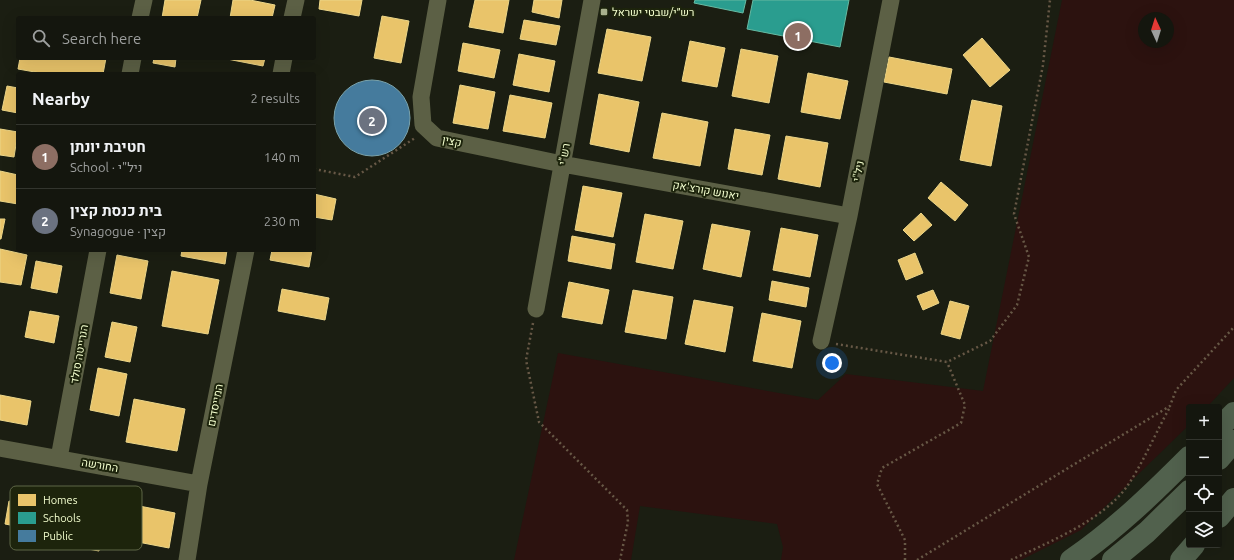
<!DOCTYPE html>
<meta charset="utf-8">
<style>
:root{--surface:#14160e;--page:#21231c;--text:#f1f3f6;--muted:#9d9f9e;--line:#33352e;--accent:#ea580c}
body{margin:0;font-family:Ubuntu,Heebo,sans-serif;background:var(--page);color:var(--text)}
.controls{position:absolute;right:12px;bottom:12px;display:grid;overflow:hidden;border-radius:4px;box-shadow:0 4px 16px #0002}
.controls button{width:36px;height:36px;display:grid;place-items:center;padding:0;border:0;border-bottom:1px solid var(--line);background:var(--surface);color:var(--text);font:20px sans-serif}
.compass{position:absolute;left:1138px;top:12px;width:36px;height:36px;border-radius:50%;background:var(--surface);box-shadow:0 4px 16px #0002;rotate:356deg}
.you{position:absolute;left:832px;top:363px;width:14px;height:14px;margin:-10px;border:3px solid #fff;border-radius:50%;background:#1a73e8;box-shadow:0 0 0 6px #1a73e833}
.badge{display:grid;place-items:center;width:26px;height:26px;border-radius:50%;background:var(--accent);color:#fff;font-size:13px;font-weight:700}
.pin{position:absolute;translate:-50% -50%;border:2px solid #fff;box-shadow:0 1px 4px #0006}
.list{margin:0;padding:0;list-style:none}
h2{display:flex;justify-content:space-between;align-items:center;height:52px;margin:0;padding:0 16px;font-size:17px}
h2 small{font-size:13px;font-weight:400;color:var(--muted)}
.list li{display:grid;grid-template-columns:26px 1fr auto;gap:12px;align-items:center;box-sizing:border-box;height:64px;padding:0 16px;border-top:1px solid var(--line)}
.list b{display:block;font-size:15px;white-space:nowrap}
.list p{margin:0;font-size:13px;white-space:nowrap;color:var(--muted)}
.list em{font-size:13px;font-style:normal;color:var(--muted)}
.icon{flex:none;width:22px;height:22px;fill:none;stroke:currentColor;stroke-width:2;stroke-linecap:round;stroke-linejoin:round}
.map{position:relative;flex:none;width:1234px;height:560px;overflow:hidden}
.search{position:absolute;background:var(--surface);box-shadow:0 4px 16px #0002;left:16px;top:16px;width:300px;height:44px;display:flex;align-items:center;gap:10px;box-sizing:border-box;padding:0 14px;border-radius:4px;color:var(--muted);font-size:15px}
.panel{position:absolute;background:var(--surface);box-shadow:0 4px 16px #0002;left:16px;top:72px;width:300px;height:180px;border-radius:4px}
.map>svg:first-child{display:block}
</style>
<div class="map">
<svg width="1234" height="560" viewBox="0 0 1234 560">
<rect width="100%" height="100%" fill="#1b1e12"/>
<path fill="#2c120f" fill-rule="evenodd" d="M1062 0H1234V378L1207 407H1189V425L1081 530 1021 560H781L783 547 777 524 640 506 631 560H514L558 353 818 400 846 374 983 391ZM1144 18H1168V42H1144Z"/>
<path fill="#e9c46a" stroke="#ecd688" d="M165 0H201L197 18H162Z
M233 0H250L275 5 272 18H230Z
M320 0H362L359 16 319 9Z
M475 0H509L503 33 469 27Z
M534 0H562L559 18 532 12Z
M382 16 409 21 401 63 374 58Z
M524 20 560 26 556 45 520 39Z
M607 29 651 37 642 81 598 73Z
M982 38 1010 70 990 87 963 55Z
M690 41 725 48 717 87 682 81Z
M463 43 500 50 494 78 458 71Z
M741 49 778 56 769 103 732 96Z
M519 54 555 61 549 92 513 85Z
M889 57 952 69 947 94 884 82Z
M20 58H106L103 74H46L18 69Z
M154 58H176L175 67 153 63Z
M222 58H265L263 66Z
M808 73 848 81 840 119 801 112Z
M460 85 495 92 488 129 453 123Z
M7 86 18 88V113L2 110Z
M599 94 639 102 629 152 590 144Z
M510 95 552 103 545 138 503 131Z
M972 100 1002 106 991 166 960 160Z
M662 113 708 122 700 166 653 158Z
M0 129 18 132 14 157 0 155Z
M735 129 770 135 762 175 728 169Z
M786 136 828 143 820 187 778 179Z
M0 171 18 175V204L0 201Z
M941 182 968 205 955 221 928 198Z
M583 186 622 193 613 237 575 230Z
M314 194 336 199 332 220 314 217Z
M921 213 932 225 914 241 903 230Z
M645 214 683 221 673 269 636 262Z
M0 219H5L1 239H0Z
M712 224 750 231 741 277 703 269Z
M781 228 818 235 810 277 773 270Z
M572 236 615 244 611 269 568 261Z
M0 249 27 255 21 285 0 282Z
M182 250H227L225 264 181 256Z
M272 250H312L309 267 270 260Z
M915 253 923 273 906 280 898 260Z
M117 255 148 261 141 299 110 293Z
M36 261 62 266 57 293 31 288Z
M172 271 219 280 208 334 162 326Z
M772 281 809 288 806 307 769 300Z
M569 282 609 290 602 324 562 317Z
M282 289 329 298 325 320 278 311Z
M633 290 673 297 666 339 625 332Z
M933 290 939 303 923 310 917 296Z
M694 300 733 307 725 352 685 344Z
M950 301 969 306 960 339 941 334Z
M30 311 59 316 54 343 25 337Z
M762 313 801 321 792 368 753 361Z
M112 322 137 327 130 362 105 357Z
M98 368 127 374 119 416 90 410Z
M0 395 31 401 27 425 0 420Z
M134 399 185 409 177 451 126 442Z
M70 494 109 501 99 551 61 544Z
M9 501 51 509 46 532 5 524Z
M124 503 175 513 169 548 117 538Z"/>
<path fill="#2a9d8f" stroke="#67baa2" d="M695 0H746L743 13 694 3Z
M753 0H849L840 47 747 29Z"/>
<path fill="#457b9d" stroke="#7aa3ac" d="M334 118a38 38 0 1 1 76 0a38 38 0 1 1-76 0Z"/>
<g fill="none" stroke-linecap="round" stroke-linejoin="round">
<path stroke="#675846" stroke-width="2.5" stroke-dasharray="2 3" stroke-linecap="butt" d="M314 169 355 177 415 138
M533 323 526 360 539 422 627 510 628 522 620 560
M836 344 947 362 990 341 1017 305 1029 257 1014 214 1043 65 1050 0
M905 560V540L877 484 882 468 961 423 965 405 947 362
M917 560 1170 406 1176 390 1234 327
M1011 560C1049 542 1104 520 1128 485 1144 461 1156 432 1170 407"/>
<path stroke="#5c6045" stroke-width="17" d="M438 0 421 97 423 125 437 138 562 164 849 216
M140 18 144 0
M292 18 296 0
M130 74 133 58
M281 74 284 58
M536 309 592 0
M821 341 849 216 891 0
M0 448 199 484
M59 458 98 250
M187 560 199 484 246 250"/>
<path stroke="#51614d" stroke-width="22" d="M1219 428 1234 413
M1219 459 1234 441
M1219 517 1234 499
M1071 560C1115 530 1152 494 1189 457
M1113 560 1147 532 1189 491
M1181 560 1194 545"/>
</g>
<rect fill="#a8b08d" stroke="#1d240c" stroke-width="1.5" x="600" y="8" width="8" height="8" rx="2"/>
<g text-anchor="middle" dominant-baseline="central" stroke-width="4" stroke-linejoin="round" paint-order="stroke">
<g font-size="11" fill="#f4ffcf" stroke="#1d240c" text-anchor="start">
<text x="612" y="12">רש״י/שבטי ישראל</text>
</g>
<g font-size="11" fill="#f4ffcf" stroke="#1d240c">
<text transform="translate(452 141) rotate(12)">קצין</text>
<text transform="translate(564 154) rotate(-80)">רש"י</text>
<text transform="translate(858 171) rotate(-79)">ניל"י</text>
<text transform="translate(706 190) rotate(10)">יאנוש קורצ'אק</text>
<text transform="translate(79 354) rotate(-80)">הנרייטה סולד</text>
<text transform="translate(215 405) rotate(-79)">המייסדים</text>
<text transform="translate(100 465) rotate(10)">החורשה</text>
</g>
</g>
<rect x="10" y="486" width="132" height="64" rx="6" fill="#1d240c" stroke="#5e6646" stroke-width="1"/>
<rect x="18" y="494" width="18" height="12" fill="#e9c46a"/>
<rect x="18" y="512" width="18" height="12" fill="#2a9d8f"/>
<rect x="18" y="530" width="18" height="12" fill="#457b9d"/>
<g font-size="11" fill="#f4ffcf">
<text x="43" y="504">Homes</text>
<text x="43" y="522">Schools</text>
<text x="43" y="540">Public</text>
</g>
</svg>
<div class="controls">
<button>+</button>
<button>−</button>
<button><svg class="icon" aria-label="locate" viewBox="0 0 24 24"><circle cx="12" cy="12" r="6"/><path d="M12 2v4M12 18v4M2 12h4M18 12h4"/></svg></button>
<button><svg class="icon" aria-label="layers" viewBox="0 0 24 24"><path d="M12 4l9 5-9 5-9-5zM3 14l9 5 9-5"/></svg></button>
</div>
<svg class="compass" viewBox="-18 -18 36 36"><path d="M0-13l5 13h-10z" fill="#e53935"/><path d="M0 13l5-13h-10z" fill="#9d9f9e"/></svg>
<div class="you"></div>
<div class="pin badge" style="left:798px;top:36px;background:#8d6e63">1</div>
<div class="pin badge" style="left:372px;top:121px;background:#6b7280">2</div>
<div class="search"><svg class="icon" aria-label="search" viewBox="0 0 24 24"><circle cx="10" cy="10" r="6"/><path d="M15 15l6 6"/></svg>Search here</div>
<section class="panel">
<h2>Nearby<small>2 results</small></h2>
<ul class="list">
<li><span class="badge" style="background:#8d6e63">1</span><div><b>חטיבת יונתן</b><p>School · ניל&quot;י</p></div><em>140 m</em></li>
<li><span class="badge" style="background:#6b7280">2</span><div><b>בית כנסת קצין</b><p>Synagogue · קצין</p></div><em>230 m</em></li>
</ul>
</section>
</div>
